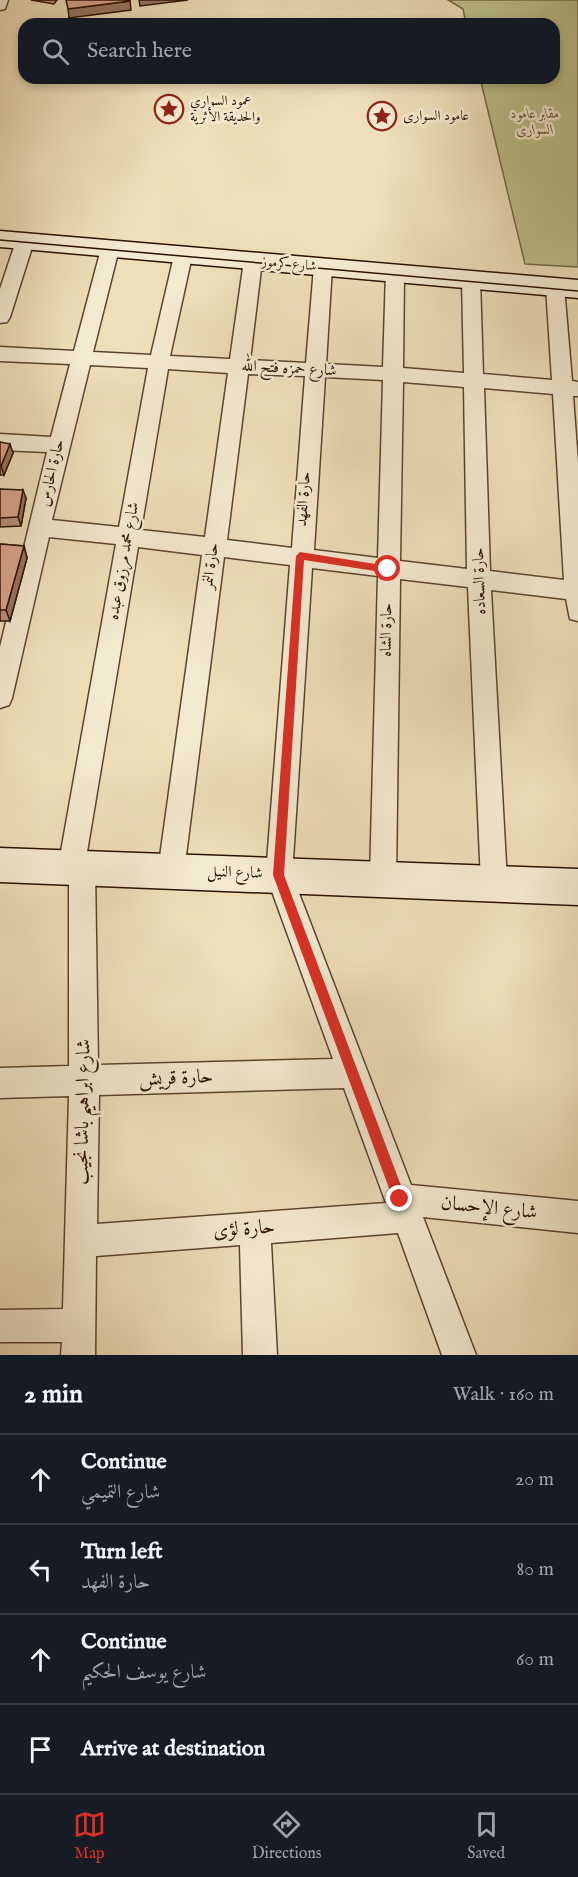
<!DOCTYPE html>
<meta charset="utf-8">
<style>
:root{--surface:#171b24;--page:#20242c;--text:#f1f3f6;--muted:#9ea1a6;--line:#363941;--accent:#d93025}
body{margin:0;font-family:"IM FELL English",Amiri,serif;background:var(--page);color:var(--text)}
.stop{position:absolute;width:18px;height:18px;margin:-14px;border:4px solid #d93025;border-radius:50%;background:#fff}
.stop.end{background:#d93025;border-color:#fff;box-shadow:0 2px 6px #0008}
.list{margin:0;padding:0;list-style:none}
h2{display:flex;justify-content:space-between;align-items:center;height:78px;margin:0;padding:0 24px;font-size:26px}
h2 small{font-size:20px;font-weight:400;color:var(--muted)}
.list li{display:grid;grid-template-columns:39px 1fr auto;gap:18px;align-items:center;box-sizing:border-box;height:90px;padding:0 24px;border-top:2px solid var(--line)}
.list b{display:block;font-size:22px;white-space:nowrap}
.list p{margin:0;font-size:20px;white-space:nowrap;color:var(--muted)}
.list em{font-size:20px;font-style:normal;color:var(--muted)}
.icon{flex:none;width:33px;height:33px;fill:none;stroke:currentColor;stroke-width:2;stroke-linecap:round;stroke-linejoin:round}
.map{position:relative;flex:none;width:578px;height:1355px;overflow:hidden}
.search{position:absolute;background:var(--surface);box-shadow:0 3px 9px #0003;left:18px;right:18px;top:18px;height:66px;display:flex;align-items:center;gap:15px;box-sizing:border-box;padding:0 21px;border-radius:18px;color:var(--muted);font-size:22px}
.sheet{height:438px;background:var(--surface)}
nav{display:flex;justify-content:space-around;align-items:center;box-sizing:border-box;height:84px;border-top:2px solid var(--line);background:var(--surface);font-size:16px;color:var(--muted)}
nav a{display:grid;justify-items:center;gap:3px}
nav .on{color:var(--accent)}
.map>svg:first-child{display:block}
</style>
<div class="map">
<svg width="578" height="1355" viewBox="0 0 578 1355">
<rect width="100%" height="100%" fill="#eedfb8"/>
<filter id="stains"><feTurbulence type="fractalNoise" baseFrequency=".00333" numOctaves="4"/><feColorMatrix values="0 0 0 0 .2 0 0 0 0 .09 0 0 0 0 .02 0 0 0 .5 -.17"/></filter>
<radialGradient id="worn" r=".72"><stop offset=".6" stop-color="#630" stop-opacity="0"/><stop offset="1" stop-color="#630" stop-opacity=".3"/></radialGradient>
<path fill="#bcc18c" stroke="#746948" stroke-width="1.5" d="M448 0H578V267L525 264 480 78H554V24H466L463 9Z"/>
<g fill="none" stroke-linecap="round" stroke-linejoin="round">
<g stroke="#5d4430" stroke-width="3">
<path id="street" d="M0 0H8L5 9 0 10Z
M25 235 34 241 10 317 7 322 0 323V289L16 241Z
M110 243 119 249 93 352 151 355 174 256 183 250 192 256 170 356 230 359 244 261 253 255 262 261 250 360 306 363 314 267 323 261 332 267 326 364 383 367 386 273 395 267 404 273 403 368 464 373 462 280 464 276H478L480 280 483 374 552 380 546 287 548 283H562L564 287 572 381 578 382V396H573L578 463V621L570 619 566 599 491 590 507 882 503 891 494 895 485 891 481 882 468 587 400 579 396 878 392 887 383 891 374 887 370 878 378 576 312 568 292 875 411 1185 578 1201V1233L423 1217 476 1355H442L398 1233 271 1243 277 1355H243L240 1245 96 1256 95 1355H61L62 1342H0V1310L63 1309 69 1096 0 1098V1068L69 1066V880L62 877 58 868 116 544 49 537 12 698 9 705 0 708V647L47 452 0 450V434L51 437 70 364 0 361V347L74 351 101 249ZM90 365 148 368 119 527 52 520ZM168 369 228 373 205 537 141 530ZM248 374 305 376 292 548 227 540ZM325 377 383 380 378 558 314 550ZM403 382 464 387 467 569 400 561ZM484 388 553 394 564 580 490 571ZM138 547 202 555 158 871 162 880 171 884 180 880 184 871 224 557 290 565 266 875 333 1059 98 1065 95 869 91 860 86 858ZM344 1088 386 1203 97 1224 99 1095Z"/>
</g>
<g stroke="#2d1103" stroke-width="3">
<path id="secondary" d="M0 231 578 280V298L0 247Z
M0 848 578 869V905L0 882Z"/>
</g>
<use href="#street" fill="#f4ead1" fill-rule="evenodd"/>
<use href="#secondary" fill="#f4ead1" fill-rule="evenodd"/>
<path stroke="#2d1103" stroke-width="1.5" d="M0 240 578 291"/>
</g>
<path fill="#bb8e78" stroke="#2d1103" stroke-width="1.5" d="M31 0H57L54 4Z
M0 442 13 453 4 475H0Z
M0 489 26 498 21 526 0 527Z
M0 544 24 546 27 558 10 621H0Z"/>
<path fill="#987462" stroke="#2d1103" stroke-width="1.5" d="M139 0H188L140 6Z
M130 1 131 10 69 18 68 9Z
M10 444 13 453 4 475 1 466Z
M23 490 26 498 21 526 18 517Z
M24 546 27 558 10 621 6 610Z"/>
<path fill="#d9a58c" stroke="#2d1103" stroke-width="1.5" d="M66 0H130V1L68 9Z
M0 442 10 444 1 466H0Z
M0 489 23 490 18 517 0 518Z
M0 544 24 546 6 610H0Z"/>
<path fill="#d93025" d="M300 552 388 566 393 569 388 573 304 560 284 875 406 1199 400 1206 393 1199 273 875 296 556Z"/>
<defs>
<g id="sight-ring" transform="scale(1.5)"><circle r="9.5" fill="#f4ead1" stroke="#8f2418" stroke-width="1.5"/><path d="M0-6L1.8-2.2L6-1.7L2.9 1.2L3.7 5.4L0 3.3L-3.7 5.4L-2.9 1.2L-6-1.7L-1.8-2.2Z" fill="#8f2418"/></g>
</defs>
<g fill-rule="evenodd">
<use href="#sight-ring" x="169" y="109"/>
<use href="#sight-ring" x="382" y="116"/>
</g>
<g text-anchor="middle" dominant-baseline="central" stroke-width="5" stroke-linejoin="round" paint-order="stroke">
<g font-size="14" fill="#2d1103" stroke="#f4ead1" text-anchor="start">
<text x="190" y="101">عمود السواري<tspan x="190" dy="16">والحديقة الأثرية</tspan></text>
<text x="403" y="116">عامود السوارى</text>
</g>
<g font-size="14" font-style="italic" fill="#5f4f33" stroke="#f4ead1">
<text x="535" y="114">مقابر عامود<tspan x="535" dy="16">السوارى</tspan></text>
</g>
<g font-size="14" fill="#2d1103" stroke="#f4ead1">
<text transform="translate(289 264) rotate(5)">شارع كرموز</text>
</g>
<g font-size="16" fill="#2d1103" stroke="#f4ead1">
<text transform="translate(289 369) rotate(3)">شارع حمزه فتح الله</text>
<text transform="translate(52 473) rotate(-77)">حارة الحارس</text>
<text transform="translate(304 499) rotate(-86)">حارة الفهد</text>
<text transform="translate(124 561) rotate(-80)">شارع محمد مرزوق عبده</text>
<text transform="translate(211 566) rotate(-82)">حارة النمر</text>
<text transform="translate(480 581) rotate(-92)">حارة السعاده</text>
<text transform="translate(387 630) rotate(-89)">حارة الشاه</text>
<text transform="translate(235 873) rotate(2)">شارع النيل</text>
</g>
<g font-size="20" fill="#2d1103" stroke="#f4ead1">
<text transform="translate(176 1078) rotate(-2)">حارة قريش</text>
<text transform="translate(83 1112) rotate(-89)">شارع ابراهيم باشا نجيب</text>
<text transform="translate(489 1208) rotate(6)">شارع الإحسان</text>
<text transform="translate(244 1229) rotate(-4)">حارة لؤى</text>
</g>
</g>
<rect width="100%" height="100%" filter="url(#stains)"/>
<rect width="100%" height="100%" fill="url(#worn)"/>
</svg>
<div class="stop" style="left:388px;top:569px"></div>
<div class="stop end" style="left:400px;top:1199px"></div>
<div class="search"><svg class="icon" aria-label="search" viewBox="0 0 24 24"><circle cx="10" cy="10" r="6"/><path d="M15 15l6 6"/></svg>Search here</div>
</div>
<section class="sheet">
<h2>2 min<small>Walk · 160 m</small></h2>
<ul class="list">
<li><svg class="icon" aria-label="ahead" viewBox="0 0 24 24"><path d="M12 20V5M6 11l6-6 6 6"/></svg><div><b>Continue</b><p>شارع التميمي</p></div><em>20 m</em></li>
<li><svg class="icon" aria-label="left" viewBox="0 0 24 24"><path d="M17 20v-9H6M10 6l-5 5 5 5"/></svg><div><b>Turn left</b><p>حارة الفهد</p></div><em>80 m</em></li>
<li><svg class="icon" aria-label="ahead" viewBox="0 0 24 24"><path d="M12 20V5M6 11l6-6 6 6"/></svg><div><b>Continue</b><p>شارع يوسف الحكيم</p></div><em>60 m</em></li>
<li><svg class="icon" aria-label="arrive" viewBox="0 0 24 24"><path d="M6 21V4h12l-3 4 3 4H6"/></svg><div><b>Arrive at destination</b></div></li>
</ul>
</section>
<nav>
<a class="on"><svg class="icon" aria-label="map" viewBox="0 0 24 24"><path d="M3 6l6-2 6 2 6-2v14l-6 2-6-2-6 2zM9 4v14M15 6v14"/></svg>Map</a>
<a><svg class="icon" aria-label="directions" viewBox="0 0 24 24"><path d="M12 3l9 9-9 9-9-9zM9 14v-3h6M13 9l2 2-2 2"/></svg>Directions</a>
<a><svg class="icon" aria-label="saved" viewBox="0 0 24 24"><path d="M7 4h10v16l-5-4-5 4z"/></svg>Saved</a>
</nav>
